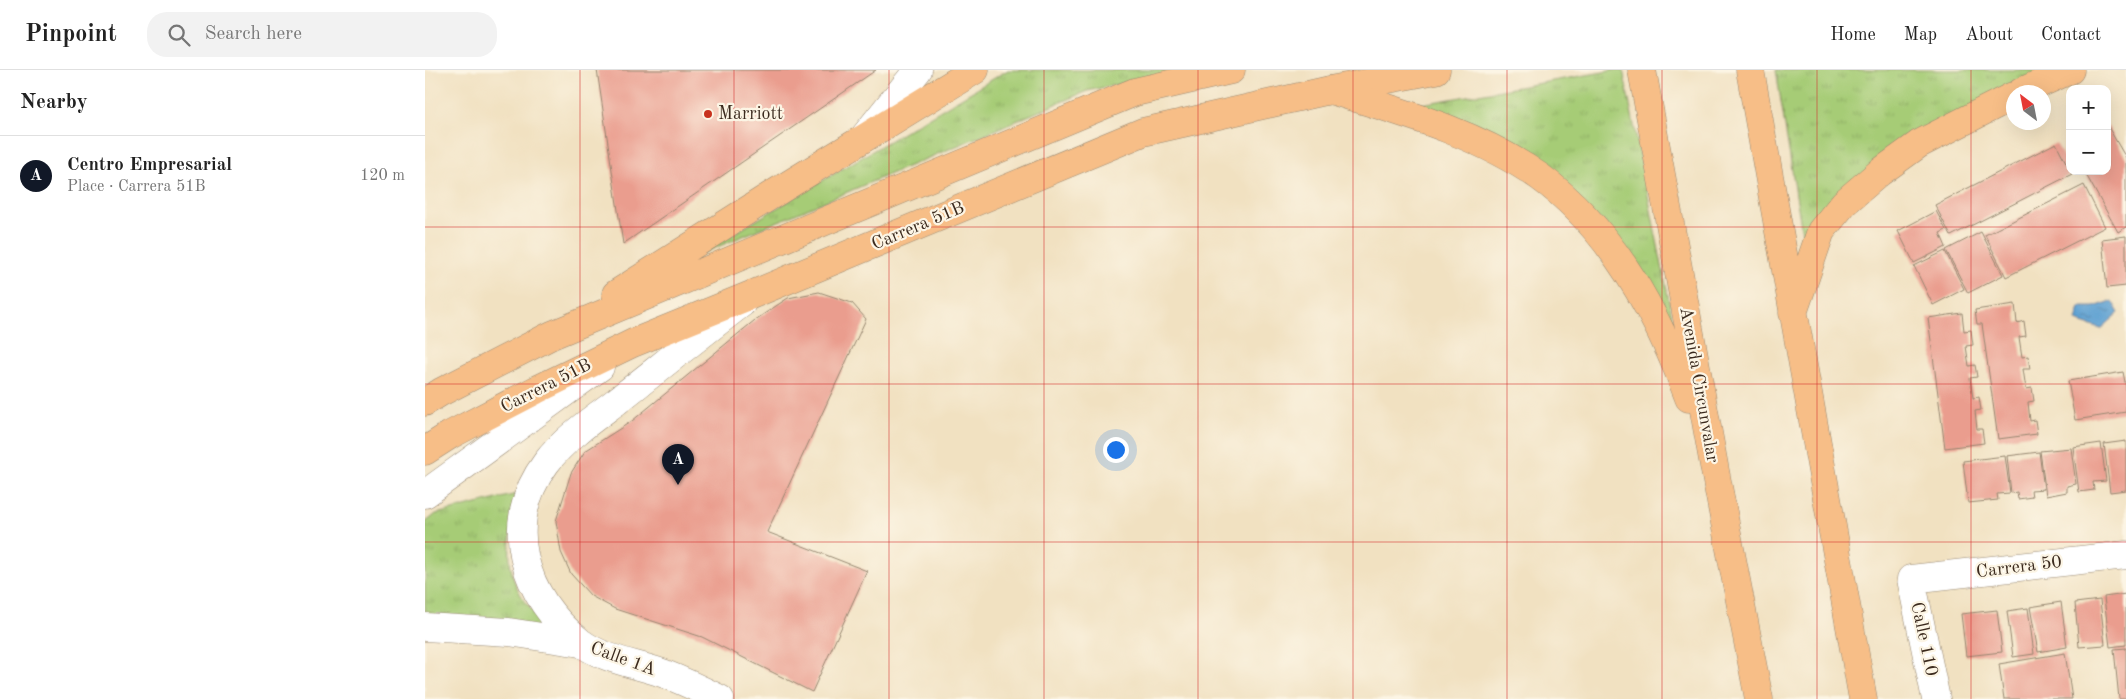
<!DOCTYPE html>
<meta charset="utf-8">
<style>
:root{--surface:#fff;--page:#f2f2f2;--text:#222;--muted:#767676;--line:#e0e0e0;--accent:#111827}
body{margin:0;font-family:"Old Standard TT",serif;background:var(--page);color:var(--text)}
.controls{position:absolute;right:15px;top:15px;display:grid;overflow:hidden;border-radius:10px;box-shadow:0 5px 20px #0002}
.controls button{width:45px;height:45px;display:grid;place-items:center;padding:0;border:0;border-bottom:1px solid var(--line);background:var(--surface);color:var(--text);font:25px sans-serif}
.compass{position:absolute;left:1581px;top:15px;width:45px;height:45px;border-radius:50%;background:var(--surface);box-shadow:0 5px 20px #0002;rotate:328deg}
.you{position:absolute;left:690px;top:379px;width:18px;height:18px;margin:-12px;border:4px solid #fff;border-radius:50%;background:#1a73e8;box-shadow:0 0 0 8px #1a73e833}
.badge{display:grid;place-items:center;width:32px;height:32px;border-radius:50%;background:var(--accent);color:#fff;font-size:16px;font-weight:700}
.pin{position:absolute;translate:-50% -41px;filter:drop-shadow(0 1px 2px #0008)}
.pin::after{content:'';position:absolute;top:26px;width:18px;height:15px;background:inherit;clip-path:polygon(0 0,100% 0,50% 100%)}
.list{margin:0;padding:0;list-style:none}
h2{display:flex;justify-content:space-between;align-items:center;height:65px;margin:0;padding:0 20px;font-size:21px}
h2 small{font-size:16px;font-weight:400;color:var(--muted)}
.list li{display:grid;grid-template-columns:32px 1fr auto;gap:15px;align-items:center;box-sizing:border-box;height:80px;padding:0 20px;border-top:1px solid var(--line)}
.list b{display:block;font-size:19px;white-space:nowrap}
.list p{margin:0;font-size:16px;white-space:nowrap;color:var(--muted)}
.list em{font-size:16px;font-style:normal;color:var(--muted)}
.icon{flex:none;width:28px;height:28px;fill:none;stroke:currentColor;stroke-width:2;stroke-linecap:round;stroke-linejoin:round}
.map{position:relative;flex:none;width:1701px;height:629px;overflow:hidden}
header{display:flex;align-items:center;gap:30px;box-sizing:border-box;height:70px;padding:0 25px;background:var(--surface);border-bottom:1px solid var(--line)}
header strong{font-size:24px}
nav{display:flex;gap:28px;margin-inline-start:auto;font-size:18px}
.search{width:350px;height:45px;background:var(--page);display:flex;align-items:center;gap:12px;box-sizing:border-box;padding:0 18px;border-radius:20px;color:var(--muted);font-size:19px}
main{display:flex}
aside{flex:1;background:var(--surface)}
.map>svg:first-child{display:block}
</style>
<header>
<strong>Pinpoint</strong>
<div class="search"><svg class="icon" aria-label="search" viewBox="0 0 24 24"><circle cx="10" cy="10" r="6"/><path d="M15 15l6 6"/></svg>Search here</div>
<nav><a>Home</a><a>Map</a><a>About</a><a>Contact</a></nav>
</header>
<main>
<aside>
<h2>Nearby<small></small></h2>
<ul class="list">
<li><span class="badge">A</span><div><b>Centro Empresarial</b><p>Place · Carrera 51B</p></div><em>120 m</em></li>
</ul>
</aside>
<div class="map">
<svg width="1701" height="629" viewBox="0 0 1701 629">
<defs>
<pattern id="grass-tufts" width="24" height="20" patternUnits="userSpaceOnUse" patternTransform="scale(1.25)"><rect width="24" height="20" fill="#a6cc76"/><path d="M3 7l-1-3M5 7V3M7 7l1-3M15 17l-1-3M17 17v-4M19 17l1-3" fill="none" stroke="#90af66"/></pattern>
<pattern id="water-ripples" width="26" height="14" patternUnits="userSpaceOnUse" patternTransform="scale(1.25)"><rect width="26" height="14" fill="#5da0d2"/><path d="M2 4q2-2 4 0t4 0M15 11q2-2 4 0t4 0" fill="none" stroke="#4e83aa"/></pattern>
</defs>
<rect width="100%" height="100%" fill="#fcf5e5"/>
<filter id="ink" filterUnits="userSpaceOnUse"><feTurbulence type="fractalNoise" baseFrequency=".02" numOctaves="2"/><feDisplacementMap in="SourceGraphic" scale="10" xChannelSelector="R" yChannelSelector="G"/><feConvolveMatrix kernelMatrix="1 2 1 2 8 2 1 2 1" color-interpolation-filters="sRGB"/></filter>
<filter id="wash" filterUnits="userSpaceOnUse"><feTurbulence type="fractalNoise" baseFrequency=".0096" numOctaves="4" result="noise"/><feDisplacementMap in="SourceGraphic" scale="20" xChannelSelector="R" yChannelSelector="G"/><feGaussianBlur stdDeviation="1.12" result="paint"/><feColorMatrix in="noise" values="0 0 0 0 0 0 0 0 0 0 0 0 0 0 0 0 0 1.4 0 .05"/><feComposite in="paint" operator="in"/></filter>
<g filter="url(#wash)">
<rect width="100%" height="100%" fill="#f1e1c1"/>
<path fill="url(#grass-tufts)" stroke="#707b4a" d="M583 0H758L662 21 273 185Z
M1190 0H1198L1249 256 1211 195 1179 152 991 35Z
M1351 0H1631L1428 119 1378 169Z
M92 424C86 462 76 496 99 530 107 542 122 552 132 562L0 550V453L11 444Z"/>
<path fill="url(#water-ripples)" stroke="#4c6578" d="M1687 231 1694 243 1676 259 1651 251 1655 237H1669Z"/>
<g id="blocks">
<path fill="#ea9d8e" d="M172 0H451L198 174Z
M1682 55 1701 88V157L1693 162 1659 101H1682Z
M1631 73 1647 104 1526 166 1510 135Z
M1659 115 1680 157 1581 207 1560 165Z
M1511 141 1521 160 1515 163 1521 177 1489 193 1473 161Z
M1556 162 1578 205 1543 223 1521 180Z
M1701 166V216L1682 218 1677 169Z
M1520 181 1539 219 1508 235 1489 196Z
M394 222 427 233 441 249 342 462 442 501 387 622 277 567 190 539 166 526 146 504 136 482 131 451 146 403 160 381 207 351 330 250 363 228Z
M1590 234 1592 253 1599 251 1601 266 1594 267 1597 287 1603 286 1605 299H1598L1601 319 1607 318 1609 331 1603 332 1605 351 1610 350 1612 364 1573 369 1557 254H1552L1550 240Z
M1537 243 1539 261 1546 260 1548 275 1541 276 1544 296 1550 295 1552 307 1545 308 1548 328 1554 327 1556 340 1550 341 1552 359H1557L1559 373 1520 378 1503 248Z
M1698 302 1701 317V342L1650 350 1643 311Z
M1701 371V420L1685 422 1679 374Z
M1676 373 1681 411 1668 412 1669 420 1654 422 1648 377Z
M1646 378 1651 414 1642 416V422L1621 426 1615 381Z
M1614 382 1619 419 1606 420 1607 427 1593 429 1592 422 1586 423 1582 386Z
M1580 386 1585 423 1572 424 1573 430 1543 433 1538 391Z
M1701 524V575L1685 577 1679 527Z
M1675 530 1680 575 1654 577 1650 533Z
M1636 532 1642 577 1613 582 1605 537Z
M1603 538 1609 584 1588 587 1582 541Z
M1572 540 1577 582 1541 586 1536 544Z
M1701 578V629H1694L1689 579Z
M1640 583 1647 629H1579L1574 594Z"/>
</g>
</g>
<g filter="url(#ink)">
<use href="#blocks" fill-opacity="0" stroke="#968670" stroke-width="1"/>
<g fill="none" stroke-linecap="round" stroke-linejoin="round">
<g stroke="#968670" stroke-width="29">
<path id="minor" d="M439 67 493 0
M0 424 175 297
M0 557 84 562 156 573
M295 629C277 620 258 611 240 604 212 594 179 590 155 572 99 527 75 455 121 393 140 368 168 349 192 331 234 298 275 265 317 233
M1511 629 1486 509 1701 485"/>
</g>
<g stroke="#968670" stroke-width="29">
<path id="major" d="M191 224 345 126 550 0
M0 332 16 322 127 265 710 22 806 0
M0 381 25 365 111 320 208 273 326 225 718 62 905 20 1011 0"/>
</g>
<g stroke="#968670" stroke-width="29">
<path id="highway" d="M1217 0 1290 401 1334 629
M1325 0 1438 629
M905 20C976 42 1053 63 1115 107 1188 160 1233 245 1264 328
M1596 22 1645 0
M1368 243 1396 161 1419 133 1454 103 1494 74 1588 26"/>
</g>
<use href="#minor" stroke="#fff" stroke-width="28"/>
<use href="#major" stroke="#f7be87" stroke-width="28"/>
<use href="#highway" stroke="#f7be87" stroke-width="28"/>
</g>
</g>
<path fill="none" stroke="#d62828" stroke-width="1" stroke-opacity="0.55" d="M155 0V629M309 0V629M464 0V629M619 0V629M773 0V629M928 0V629M1082 0V629M1237 0V629M1392 0V629M1546 0V629M0 157H1701M0 314H1701M0 472H1701"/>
<circle fill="#c8321e" stroke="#fcf5e5" stroke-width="2" cx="283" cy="44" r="5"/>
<g text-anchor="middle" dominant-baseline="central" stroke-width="4.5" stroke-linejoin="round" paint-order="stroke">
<g font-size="18" fill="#3b2a1e" stroke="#fcf5e5" text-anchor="start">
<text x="293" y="44">Marriott</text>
</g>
<g font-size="18" fill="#3b2a1e" stroke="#fcf5e5">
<text transform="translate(493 156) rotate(-23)">Carrera 51B</text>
<text transform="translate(1274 315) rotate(80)">Avenida Circunvalar</text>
<text transform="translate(121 316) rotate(-27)">Carrera 51B</text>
<text transform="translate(1594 497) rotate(-7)">Carrera 50</text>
<text transform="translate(1499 569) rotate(78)">Calle 110</text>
<text transform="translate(198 589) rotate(20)">Calle 1A</text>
</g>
</g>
</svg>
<div class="controls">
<button>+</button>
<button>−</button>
</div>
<svg class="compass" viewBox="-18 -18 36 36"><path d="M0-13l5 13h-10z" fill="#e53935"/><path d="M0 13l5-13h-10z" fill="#767676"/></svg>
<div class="you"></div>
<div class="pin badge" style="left:253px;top:415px">A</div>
</div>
</main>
